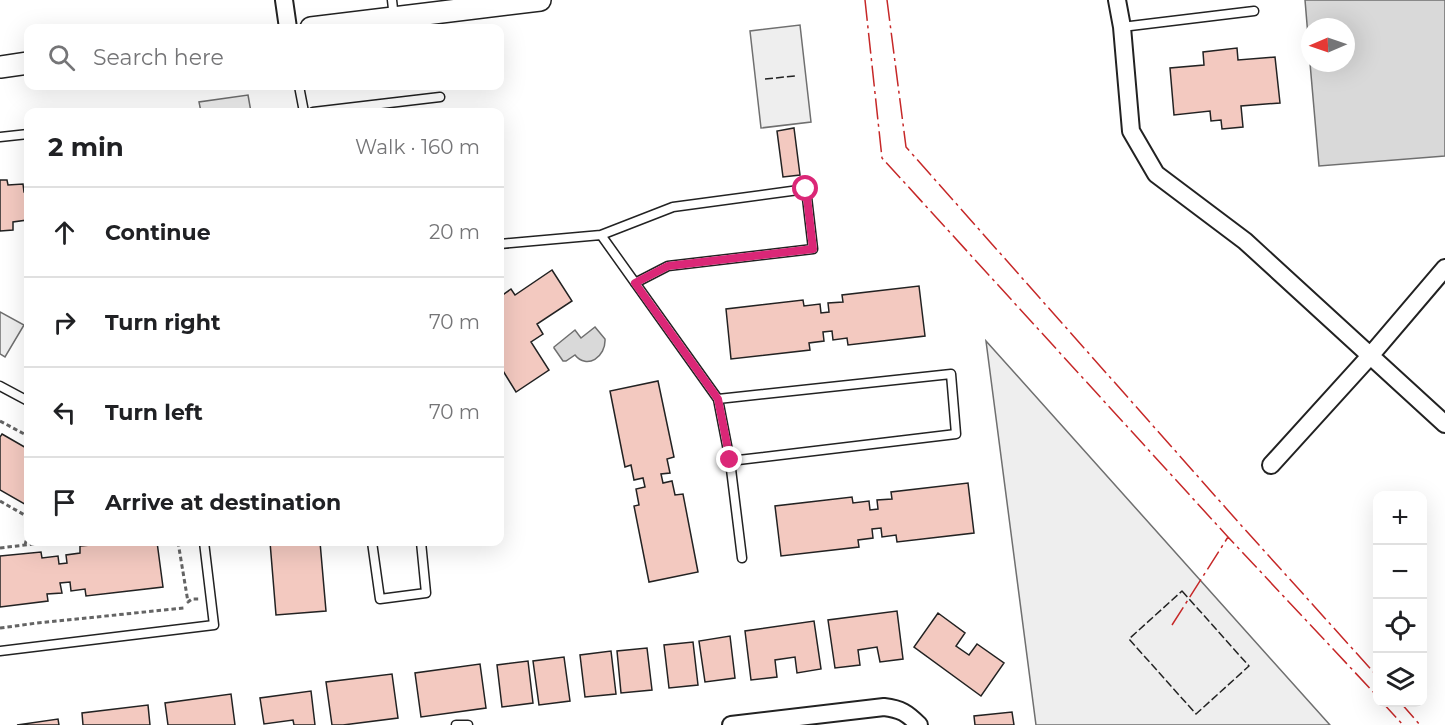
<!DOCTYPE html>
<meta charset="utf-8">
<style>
:root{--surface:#fff;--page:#f2f2f2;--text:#202124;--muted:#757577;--line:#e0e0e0}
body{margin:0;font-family:Montserrat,sans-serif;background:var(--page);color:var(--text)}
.controls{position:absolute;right:18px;bottom:18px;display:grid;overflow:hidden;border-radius:12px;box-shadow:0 6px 24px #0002}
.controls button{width:54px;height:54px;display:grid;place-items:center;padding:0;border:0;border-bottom:2px solid var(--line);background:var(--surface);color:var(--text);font:30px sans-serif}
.compass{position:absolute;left:1301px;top:18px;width:54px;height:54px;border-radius:50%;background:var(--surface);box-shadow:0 6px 24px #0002;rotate:268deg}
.stop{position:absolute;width:18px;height:18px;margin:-14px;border:4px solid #db2777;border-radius:50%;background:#fff}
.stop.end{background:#db2777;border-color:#fff;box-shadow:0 2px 6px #0008}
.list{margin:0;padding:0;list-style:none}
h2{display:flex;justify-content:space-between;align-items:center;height:78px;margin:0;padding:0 24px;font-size:26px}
h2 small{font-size:20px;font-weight:400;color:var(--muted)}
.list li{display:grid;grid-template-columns:39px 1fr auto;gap:18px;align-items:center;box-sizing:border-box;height:90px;padding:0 24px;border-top:2px solid var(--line)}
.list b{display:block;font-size:22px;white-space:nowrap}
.list em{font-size:20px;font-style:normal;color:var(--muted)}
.icon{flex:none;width:33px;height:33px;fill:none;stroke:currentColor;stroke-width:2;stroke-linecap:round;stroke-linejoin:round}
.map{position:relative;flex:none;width:1445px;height:725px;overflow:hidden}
.search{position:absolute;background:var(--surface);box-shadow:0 6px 24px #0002;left:24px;top:24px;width:480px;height:66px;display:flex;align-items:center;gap:15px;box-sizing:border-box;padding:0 21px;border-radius:12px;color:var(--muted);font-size:22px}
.panel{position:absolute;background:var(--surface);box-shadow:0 6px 24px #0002;left:24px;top:108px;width:480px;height:438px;border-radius:12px}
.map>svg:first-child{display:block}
</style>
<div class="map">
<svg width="1445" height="725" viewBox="0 0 1445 725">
<rect width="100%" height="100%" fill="#fff"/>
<path fill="#eee" stroke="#6f6f6f" stroke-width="1.5" d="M800 25 811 122 761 128 750 31Z
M248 95 251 112H201L199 102Z
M0 312 24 325 5 357 0 354Z
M986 341 1330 725H1036Z"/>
<path fill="#d9d9d9" stroke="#6f6f6f" stroke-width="1.5" d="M1305 0H1445V156L1319 166 1310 63H1346V27H1310V60Z
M595 327 605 339C606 357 587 370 575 355L566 361H563L554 348V347L575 330 581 338Z"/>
<path fill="#f3c9c0" stroke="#222" stroke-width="1.5" d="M1237 48 1238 60 1275 57 1280 103 1241 106 1243 127 1222 129 1221 120 1211 121 1210 111 1174 115 1170 68 1204 65 1203 52Z
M794 128 800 175 783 177 777 131Z
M0 180H7L8 185 23 184 24 192H28V211H26L27 220 13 222V230L0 231Z
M552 270 572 301 537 324 543 334 531 342 549 370 516 392 500 366V297L511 289 515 295Z
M919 286 925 336 848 345 847 338 833 340 832 331 823 332 824 341 809 343 810 350 731 359 726 309 803 300 804 306 820 304 821 313 829 312 828 303 843 302 842 295Z
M658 381 674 457 667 459 670 473 661 474 663 483 672 481 675 495 683 494 698 572 649 582 634 506 639 505 636 489 645 487 643 478 634 480 631 465 625 467 610 391Z
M2 434 28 449V506L0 490V437Z
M968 483 974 533 897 542 896 535 882 537 881 528 872 529 873 538 858 540 859 547 781 556 775 506 852 497 853 503 869 501 870 510 878 509 877 500 892 499 891 492Z
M123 542H157L163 587 86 596 85 589 71 591 70 582 60 583 62 593 47 594 48 601 0 607V556L41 552 42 558 58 556 59 564 67 563 66 555 80 553V546Z
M270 542H320L326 611 276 615Z
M897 611 903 659 880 662 877 647 858 650 860 665 835 668 828 620Z
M938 613 965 633 956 646 969 655 977 644 1004 663 981 696 914 647Z
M814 621 821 669 797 673 795 657 775 660 777 677 751 680 745 631Z
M730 636 735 678 705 682 699 641Z
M693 642 698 685 669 688 664 645Z
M647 648 652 690 621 693 617 651Z
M611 651 616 694 585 697 580 655Z
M564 657 570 701 539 705 533 661Z
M528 661 533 703 502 707 497 665Z
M480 664 486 708 421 717 415 673Z
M392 674 398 718 343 725H332L326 682Z
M311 691 315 725H294L293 720 264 724 260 698Z
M231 694 235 725H168L165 703Z
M148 705 150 725H83L82 713Z
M1012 712 1014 725H975L974 716Z
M58 719 59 725H17Z"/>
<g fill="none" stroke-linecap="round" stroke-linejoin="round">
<g stroke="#222" stroke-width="11">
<path id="service" d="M392 0 394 18
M1122 27 1254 11
M299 86 304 112
M313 112 440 97
M0 137 28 134
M601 235 718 399 730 461 742 558
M500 244 601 235 673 207 806 189 813 249 668 266 635 283
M0 386 28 401
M718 399 951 374 956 434 730 461
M372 542 380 599 426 593 421 542
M0 651 214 625 204 542
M456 725H468"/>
</g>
<g stroke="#222" stroke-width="20">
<path id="minor" d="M284 0 288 28
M1117 0 1122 27 1131 131 1156 174 1245 241 1445 424
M1271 465 1370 356 1445 268
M731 725 884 707C901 709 907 713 919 725"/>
</g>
<g stroke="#222" stroke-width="24">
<path id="tertiary" d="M311 28 540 0
M0 67 28 63"/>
</g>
<path stroke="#646464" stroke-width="3" stroke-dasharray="4.5 3" stroke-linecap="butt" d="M0 421 28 436
M0 501 28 517
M178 542 188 602 192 599H199
M25 545 28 533
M0 548 50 542
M0 628 37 623 184 608"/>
<use href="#service" stroke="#fff" stroke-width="8"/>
<use href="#minor" stroke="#fff" stroke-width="16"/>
<use href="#tertiary" stroke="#fff" stroke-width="21"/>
<path stroke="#222" stroke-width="1.5" stroke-dasharray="8 3" stroke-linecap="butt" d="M765 79 795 76
M1182 591 1249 666 1196 714 1129 639Z"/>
<path stroke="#c62828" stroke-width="1.5" stroke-dasharray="21 4.5 3 4.5" stroke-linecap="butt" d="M865 0 882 158 1228 537 1378 697
M887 0 906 147 1240 524 1378 677
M1172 625 1228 537
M1382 702 1403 725
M1400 702 1420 725"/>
</g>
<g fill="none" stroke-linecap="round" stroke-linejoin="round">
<path stroke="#db2777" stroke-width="8" d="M730 460 718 399 635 283 668 266 813 249 806 189"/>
</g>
</svg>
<div class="controls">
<button>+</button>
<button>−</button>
<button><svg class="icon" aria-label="locate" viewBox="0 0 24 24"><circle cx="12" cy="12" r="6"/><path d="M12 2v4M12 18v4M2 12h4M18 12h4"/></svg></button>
<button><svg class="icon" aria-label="layers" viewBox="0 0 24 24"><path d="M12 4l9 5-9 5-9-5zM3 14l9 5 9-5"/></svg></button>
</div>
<svg class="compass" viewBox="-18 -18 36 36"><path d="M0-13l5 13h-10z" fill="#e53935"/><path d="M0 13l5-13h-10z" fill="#757577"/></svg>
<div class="stop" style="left:806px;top:189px"></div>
<div class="stop end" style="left:730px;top:460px"></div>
<div class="search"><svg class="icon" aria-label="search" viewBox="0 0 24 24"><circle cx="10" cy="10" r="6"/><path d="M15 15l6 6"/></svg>Search here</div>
<section class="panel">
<h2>2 min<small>Walk · 160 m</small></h2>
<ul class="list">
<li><svg class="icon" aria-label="ahead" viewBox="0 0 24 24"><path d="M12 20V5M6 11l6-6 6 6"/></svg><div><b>Continue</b></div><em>20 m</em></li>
<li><svg class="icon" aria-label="right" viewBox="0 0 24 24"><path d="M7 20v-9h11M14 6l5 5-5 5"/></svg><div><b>Turn right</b></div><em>70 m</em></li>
<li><svg class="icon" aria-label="left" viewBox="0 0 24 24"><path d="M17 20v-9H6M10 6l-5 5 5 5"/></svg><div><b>Turn left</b></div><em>70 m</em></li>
<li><svg class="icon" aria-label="arrive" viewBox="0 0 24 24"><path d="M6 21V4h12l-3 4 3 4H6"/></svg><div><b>Arrive at destination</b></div></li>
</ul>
</section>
</div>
